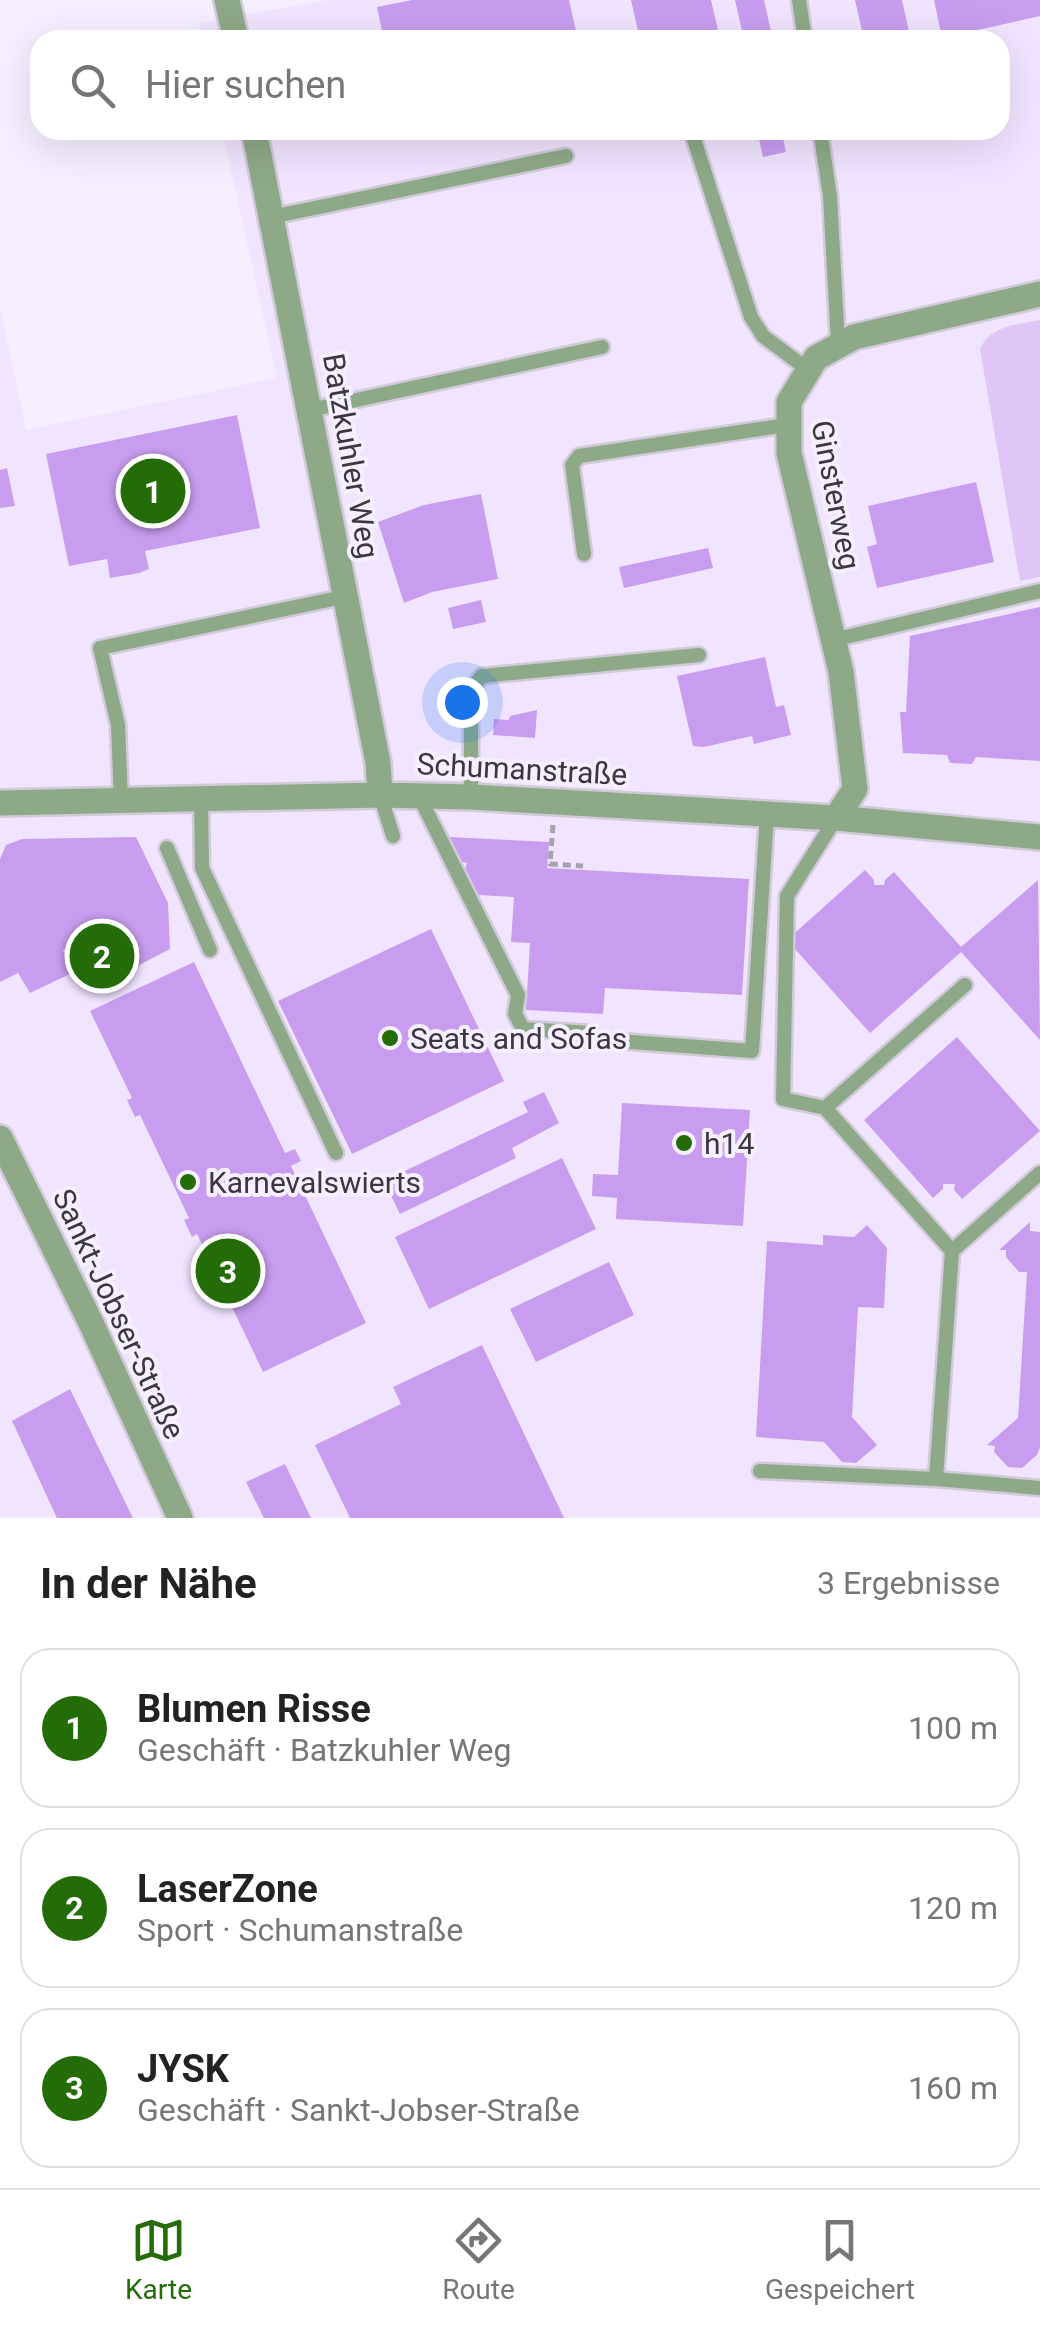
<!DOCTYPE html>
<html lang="de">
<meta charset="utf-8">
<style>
:root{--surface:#fff;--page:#f2f2f2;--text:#222;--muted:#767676;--line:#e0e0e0;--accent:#246c08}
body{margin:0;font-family:Roboto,sans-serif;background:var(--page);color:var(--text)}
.you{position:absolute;left:462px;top:702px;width:35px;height:35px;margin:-25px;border:8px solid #fff;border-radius:50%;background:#1a73e8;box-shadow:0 0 0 15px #1a73e833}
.badge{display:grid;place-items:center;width:65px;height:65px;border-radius:50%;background:var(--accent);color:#fff;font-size:32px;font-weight:700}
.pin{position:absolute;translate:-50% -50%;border:5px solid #fff;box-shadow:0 2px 10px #0006}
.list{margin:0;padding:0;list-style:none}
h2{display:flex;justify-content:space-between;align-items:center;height:130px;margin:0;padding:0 40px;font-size:42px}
h2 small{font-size:32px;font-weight:400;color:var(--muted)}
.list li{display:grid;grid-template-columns:65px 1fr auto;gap:30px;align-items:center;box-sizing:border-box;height:160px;margin:0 20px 20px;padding:0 20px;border:2px solid var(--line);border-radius:30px}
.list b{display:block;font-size:38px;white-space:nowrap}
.list p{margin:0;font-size:32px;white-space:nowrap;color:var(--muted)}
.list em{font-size:32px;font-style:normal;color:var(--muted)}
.icon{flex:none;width:55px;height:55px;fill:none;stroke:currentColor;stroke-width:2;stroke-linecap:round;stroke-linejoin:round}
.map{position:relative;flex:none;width:1040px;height:1518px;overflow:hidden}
.search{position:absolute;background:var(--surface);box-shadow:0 10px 40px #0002;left:30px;right:30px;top:30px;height:110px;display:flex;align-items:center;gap:25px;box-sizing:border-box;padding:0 35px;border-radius:30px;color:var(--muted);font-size:38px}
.sheet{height:670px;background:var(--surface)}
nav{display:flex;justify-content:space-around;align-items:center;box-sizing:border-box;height:140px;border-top:2px solid var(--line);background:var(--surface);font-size:28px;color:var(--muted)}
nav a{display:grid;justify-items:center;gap:5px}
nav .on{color:var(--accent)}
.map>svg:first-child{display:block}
</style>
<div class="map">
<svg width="1040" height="1518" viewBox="0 0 1040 1518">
<rect width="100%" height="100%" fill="#f6efff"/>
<path fill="#f1e4ff" d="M326 0H1040V1518H0V306L26 430 277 378 222 130H1000V40H202L199 24Z"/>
<path fill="#dec6f7" d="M1040 320V577L1020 581 980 349C991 325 1016 325 1040 320Z"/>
<path fill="#c89df0" d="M412 0H569L578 40H384L377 7Z
M631 0H711L720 39 640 40Z
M735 0H764L773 40H744Z
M855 0H902L911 40H864Z
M934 0H1040V16L942 38Z
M757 130H781L786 152 763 157Z
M237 415 260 528 145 551 149 569 139 573 110 578 107 559 69 566 46 454Z
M7 468 15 506 0 508V470Z
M976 482 994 562 877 588 867 547 877 544 868 506Z
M481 494 498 579 432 592 404 603 378 522 424 505Z
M708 548 713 568 624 588 619 567Z
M481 600 486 622 453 629 448 608Z
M1040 607V761L976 757 972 764 950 763 947 755 903 753 900 712H906L910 636Z
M765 657 776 707 784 705 791 735 754 744 752 736 704 747 693 746 677 676Z
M537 710 535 738 493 735 494 719 509 720 510 716Z
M136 837 168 903 170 949 124 973 103 972 95 968 83 941 63 950 72 973 30 993 18 973 0 982V859L6 845 22 839Z
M449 837 549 842 547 868 749 879 742 995 605 988 603 1014 526 1010 530 943 511 942 514 897 478 895 465 869 467 863 462 862Z
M865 870 874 880V885H884L885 880 894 872 961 947 1038 880 1040 1040 961 952 870 1033 787 940Z
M431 929 504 1081 352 1154 278 1001Z
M194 962 285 1153 295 1149 301 1161 291 1166 366 1323 263 1372 197 1234 192 1237 184 1220 189 1218 140 1115 135 1117 127 1100 132 1098 90 1011Z
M957 1037 1040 1131 962 1199 954 1190 955 1184H943V1189L933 1198 864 1120Z
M544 1092 559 1123 512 1148 516 1158 400 1214 384 1181 528 1112 523 1102Z
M622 1103 750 1110 743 1226 616 1219 617 1198 592 1196 593 1174 618 1175Z
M562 1158 596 1229 429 1309 395 1237Z
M1030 1222V1231L1040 1232V1447L1037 1455 1022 1468 1008 1467 994 1452 995 1446 987 1445 1018 1418 1027 1272H1019L1006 1257V1250H999Z
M867 1225 887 1248 884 1308 858 1307 852 1417 877 1445 856 1463 842 1462 824 1442 756 1437 767 1241 823 1245V1235L854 1237Z
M609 1262 634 1315 536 1362 510 1309Z
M482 1345 564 1518H350L315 1445 401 1404 393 1387Z
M70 1389 133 1518H57L12 1421Z
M285 1464 311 1518H264L246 1482Z"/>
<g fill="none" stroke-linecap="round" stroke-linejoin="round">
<g stroke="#d1cad9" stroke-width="19">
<path id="lane" d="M799 0 805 40
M691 130 751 317 763 336 807 369
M820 130 830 196 838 344
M271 217 566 156
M310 410 602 347
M584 554 572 465 579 456 787 425
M833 640 1040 591
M380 795 393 836
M419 796 518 995 515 1014 523 1029 592 1033
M471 797V689L482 676 699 655
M201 798 202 868 336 1153
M121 801 118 725 100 648 343 597
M836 818 787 896 783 1099 825 1108 965 985
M167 848 210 950
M618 1041 752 1051 767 814
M825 1108 952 1251 1040 1173
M760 1471 936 1479 952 1251
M936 1479 1040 1488"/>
</g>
<g stroke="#d1cad9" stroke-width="30">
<path id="street" d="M227 0 236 40
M254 130 378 763 380 795
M0 803 380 795 471 797 836 818 1040 837
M836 818 855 789 841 672 789 453V402L816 358 854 337 1040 294
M0 1138 91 1323 180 1518"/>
</g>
<path stroke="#a8a2af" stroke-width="5" stroke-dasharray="8 5" stroke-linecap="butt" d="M553 825 550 864 583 866"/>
<use href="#lane" stroke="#8ea988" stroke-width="14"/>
<use href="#street" stroke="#8ea988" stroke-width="25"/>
</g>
<g fill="#246c08" stroke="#f6efff" stroke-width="4">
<circle cx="390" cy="1038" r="10"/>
<circle cx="684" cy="1143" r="10"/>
<circle cx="188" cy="1182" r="10"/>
</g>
<g text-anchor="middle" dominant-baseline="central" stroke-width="8" stroke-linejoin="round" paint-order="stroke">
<g font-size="30" fill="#3b373f" stroke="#f6efff">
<text transform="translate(351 456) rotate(80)">Batzkuhler Weg</text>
<text transform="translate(836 495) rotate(79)">Ginsterweg</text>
<text transform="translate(522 769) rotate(3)">Schumanstraße</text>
<text transform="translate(119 1314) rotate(65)">Sankt-Jobser-Straße</text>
</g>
<g font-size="30" fill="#3b373f" stroke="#f6efff" text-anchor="start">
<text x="410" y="1038">Seats and Sofas</text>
<text x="704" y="1143">h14</text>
<text x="208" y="1182">Karnevalswierts</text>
</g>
</g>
</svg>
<div class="you"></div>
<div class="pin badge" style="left:153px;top:491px">1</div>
<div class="pin badge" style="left:102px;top:956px">2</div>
<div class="pin badge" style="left:228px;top:1271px">3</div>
<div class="search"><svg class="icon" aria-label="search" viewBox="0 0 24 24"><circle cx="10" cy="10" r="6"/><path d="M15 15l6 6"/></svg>Hier suchen</div>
</div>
<section class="sheet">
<h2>In der Nähe<small>3 Ergebnisse</small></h2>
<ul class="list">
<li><span class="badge">1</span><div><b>Blumen Risse</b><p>Geschäft · Batzkuhler Weg</p></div><em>100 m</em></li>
<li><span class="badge">2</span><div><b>LaserZone</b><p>Sport · Schumanstraße</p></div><em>120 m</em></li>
<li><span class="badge">3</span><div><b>JYSK</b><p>Geschäft · Sankt-Jobser-Straße</p></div><em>160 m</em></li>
</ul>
</section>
<nav>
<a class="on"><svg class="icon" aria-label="map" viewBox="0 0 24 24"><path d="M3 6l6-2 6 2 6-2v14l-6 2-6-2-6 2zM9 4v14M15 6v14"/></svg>Karte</a>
<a><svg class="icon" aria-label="directions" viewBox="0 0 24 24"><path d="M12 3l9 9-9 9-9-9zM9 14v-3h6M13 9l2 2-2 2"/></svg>Route</a>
<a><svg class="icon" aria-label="saved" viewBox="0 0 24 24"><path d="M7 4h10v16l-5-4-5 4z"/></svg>Gespeichert</a>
</nav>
